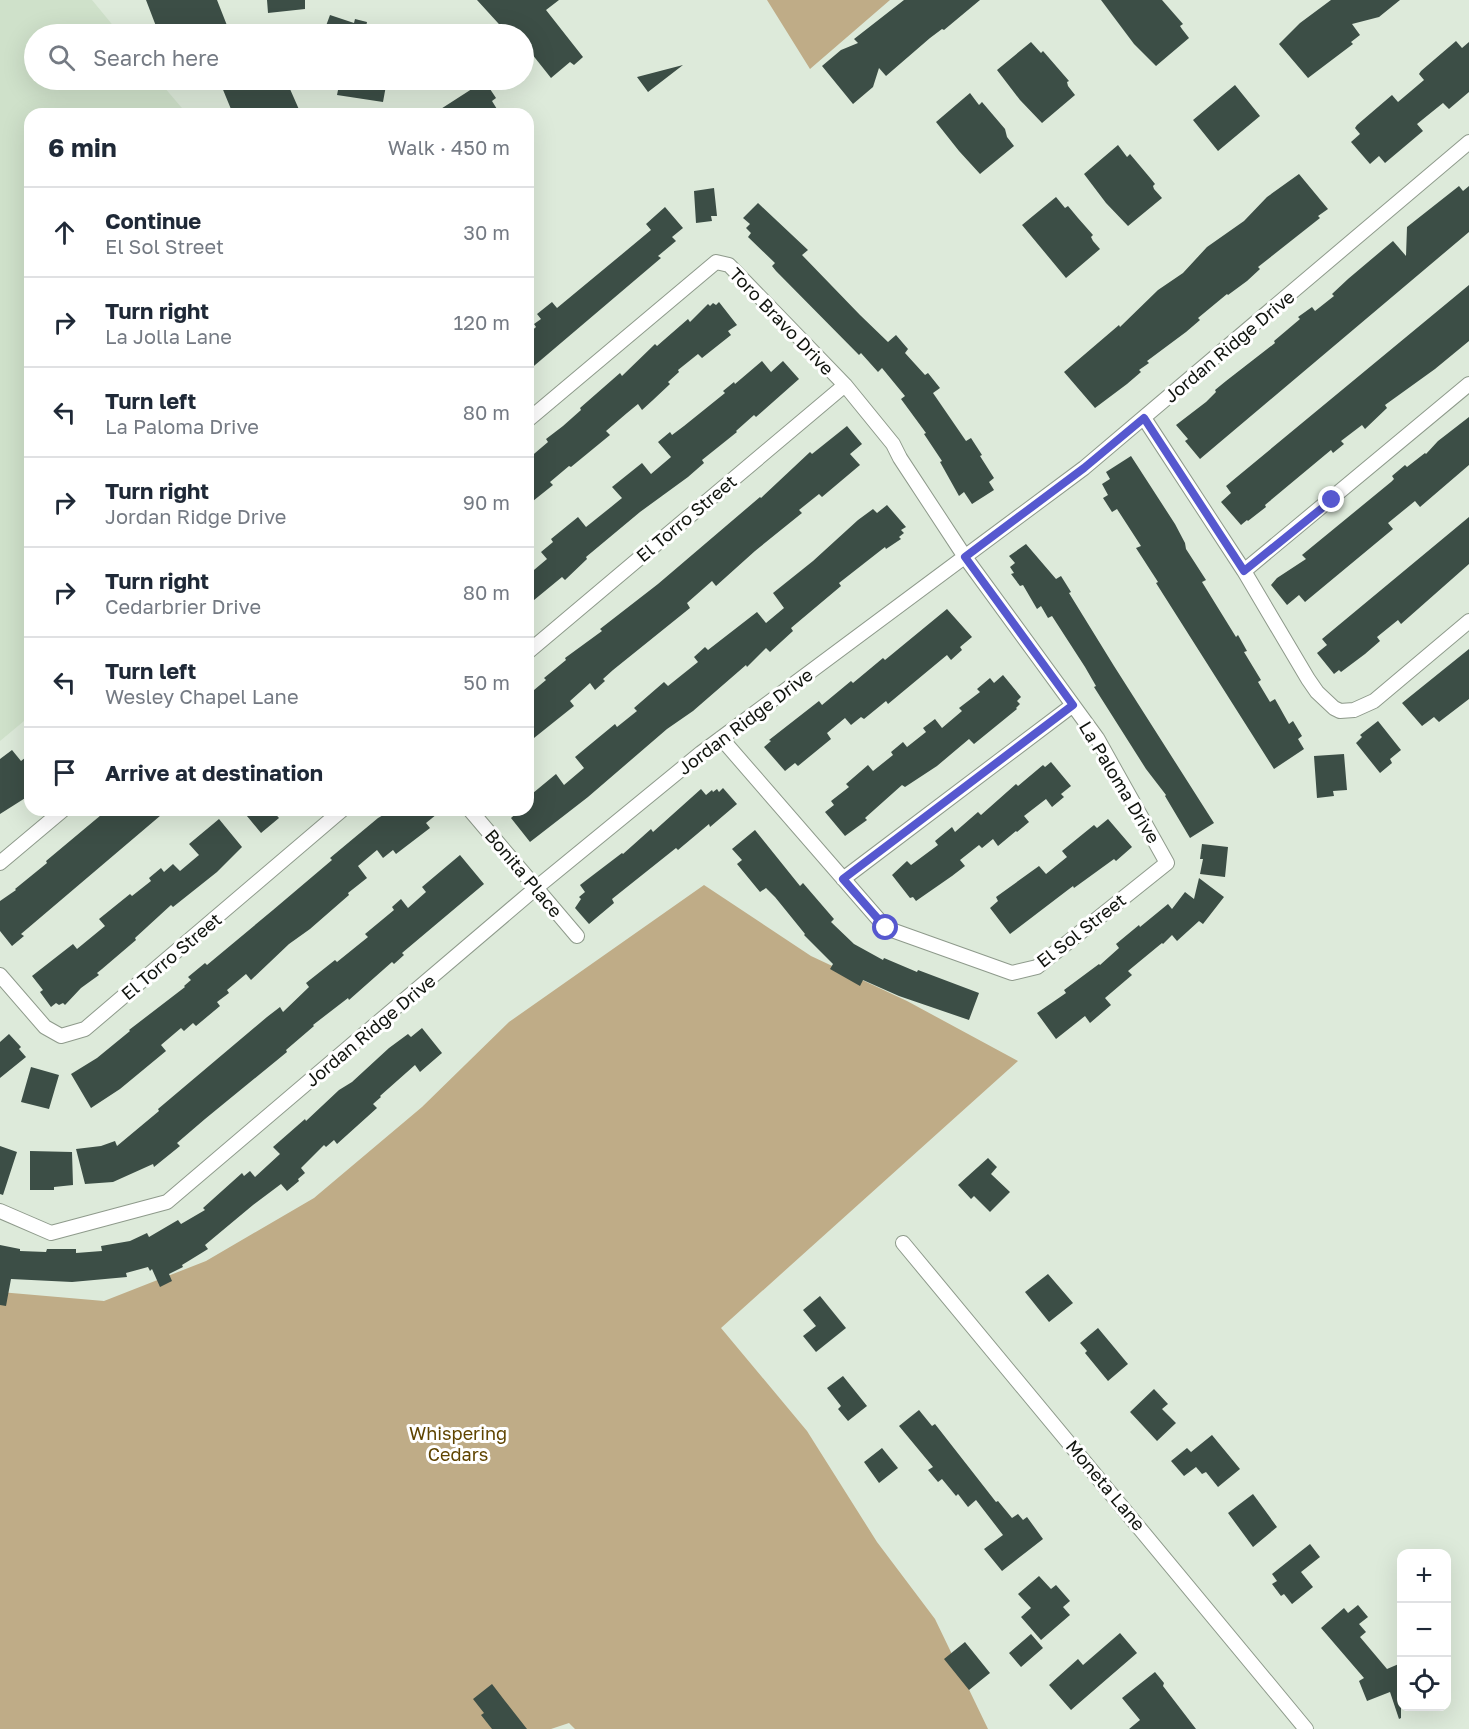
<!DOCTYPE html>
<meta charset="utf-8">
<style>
:root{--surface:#fff;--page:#f6f6f7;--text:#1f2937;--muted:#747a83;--line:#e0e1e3}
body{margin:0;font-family:"Golos Text",sans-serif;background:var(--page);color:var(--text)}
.controls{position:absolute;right:18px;bottom:18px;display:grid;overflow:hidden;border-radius:12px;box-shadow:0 6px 24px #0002}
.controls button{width:54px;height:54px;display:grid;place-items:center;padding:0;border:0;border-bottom:2px solid var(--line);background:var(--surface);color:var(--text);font:30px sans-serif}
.stop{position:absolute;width:18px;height:18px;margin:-14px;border:4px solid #5658cf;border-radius:50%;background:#fff}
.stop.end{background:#5658cf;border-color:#fff;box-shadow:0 2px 6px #0008}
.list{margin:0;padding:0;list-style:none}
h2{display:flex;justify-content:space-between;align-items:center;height:78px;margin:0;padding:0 24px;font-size:26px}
h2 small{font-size:20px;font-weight:400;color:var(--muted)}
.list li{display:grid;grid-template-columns:39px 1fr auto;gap:18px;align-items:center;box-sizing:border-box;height:90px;padding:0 24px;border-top:2px solid var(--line)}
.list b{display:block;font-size:22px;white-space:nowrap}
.list p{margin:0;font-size:20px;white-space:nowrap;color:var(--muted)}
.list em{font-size:20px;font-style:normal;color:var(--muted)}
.icon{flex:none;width:33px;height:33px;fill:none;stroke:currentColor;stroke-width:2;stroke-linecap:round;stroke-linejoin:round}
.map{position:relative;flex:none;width:1469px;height:1729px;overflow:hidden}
.search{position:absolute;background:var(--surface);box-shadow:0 6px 24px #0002;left:24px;top:24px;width:510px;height:66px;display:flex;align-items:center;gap:15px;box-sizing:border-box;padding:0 21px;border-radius:33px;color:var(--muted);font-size:22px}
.panel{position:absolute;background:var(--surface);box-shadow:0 6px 24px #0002;left:24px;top:108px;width:510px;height:708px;border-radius:18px}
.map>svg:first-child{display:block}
</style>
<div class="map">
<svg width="1469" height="1729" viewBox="0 0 1469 1729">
<rect width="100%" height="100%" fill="#ddeada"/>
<path fill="#cfe1ca" d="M0 0H92L120 34H34V80H158L187 114H30V716L0 741Z"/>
<path fill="#bfac87" d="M767 0H890L810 69Z
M704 885 811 956 907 1001 1018 1061 721 1328 807 1431 877 1542 935 1619 988 1729H575L569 1723 551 1729H0V1292L104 1301 206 1261 314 1198 422 1107 509 1022Z"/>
<path fill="#3c4e46" d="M146 0H217L228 28 211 34H159Z
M267 0H305V9L268 13Z
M477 0H559L546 10 583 57 574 65 570 62 551 78 524 44V34H508Z
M904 0H980L944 30 942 29 930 38 886 76 879 68 873 87 853 104 822 66 841 50 858 43 854 39Z
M1101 0H1162L1183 24 1180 26 1182 29 1189 38 1156 66 1134 44Z
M1331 0H1400L1379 17 1352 24 1360 35 1351 42 1353 44 1308 78 1279 44 1300 23Z
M330 15 354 23 355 19 367 22 366 27 381 33 380 34H323Z
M1456 41 1462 48 1469 42V92L1449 109 1443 103 1417 124 1423 131 1385 163 1379 156 1370 164 1351 142 1360 134 1355 128 1357 125 1392 95 1398 102 1424 80 1419 74 1421 71Z
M1031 42 1041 53 1043 51 1069 81 1067 82 1068 86 1075 95 1042 123 1020 100 997 70Z
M683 65 648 92 637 77Z
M219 80H286L301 114H233Z
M340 80H387L383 102 337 95Z
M478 85 481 90 488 86 496 98 492 101 500 114H433Z
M1235 85 1260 116 1218 151 1193 120Z
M970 93 979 105 982 102 1005 129 1007 137 1014 146 980 174 959 151 936 122Z
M1118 145 1127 157 1130 154 1151 179 1155 184 1153 186 1154 189 1162 198 1128 226 1106 203 1084 174Z
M1299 174 1328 209 1318 216 1320 218 1258 267 1260 269 1247 281 1228 295 1227 294 1198 318 1200 320 1186 332 1147 361 1149 363 1139 370 1141 372 1127 384 1095 408 1064 372 1119 325 1120 327 1158 290 1183 273 1207 247 1244 221 1267 197Z
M1459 186 1463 191 1469 186V232L1200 459 1185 441 1188 439 1176 425 1206 402 1216 392 1215 390 1226 381 1275 343 1274 341 1300 319 1298 317 1312 307 1315 311 1334 296 1332 294 1348 279 1393 241 1406 256 1407 227Z
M714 188 717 216H711L712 221 696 223 694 191Z
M1056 197 1065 208 1068 206 1078 218 1093 235 1091 237 1093 241 1100 249 1066 278 1022 225Z
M758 203 808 250 802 255 860 315 888 342 896 335 908 349 905 353 925 375 928 373 940 388 933 393 966 441 971 438 982 455 980 456 994 478 989 482 994 490 972 504 964 492 959 496 940 462 942 461 924 434 926 433 901 399 905 396 882 368 878 372 861 353 859 355 776 271 772 266 775 263 748 237 751 233 746 228 750 224 743 218Z
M665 207 683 228 672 237 676 241 658 256 661 258 528 371V334L536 327 534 324 541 319 537 314 552 302 557 308 621 255 651 230 646 224Z
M1469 285V341L1435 369 1385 405 1387 408 1365 429 1362 425 1341 441 1344 444 1333 453 1331 450 1265 505 1266 507 1248 521 1247 520 1241 525 1221 502 1231 493 1226 486Z
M719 302 737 325 728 331 731 335 702 358 698 354 678 370 679 372 668 382 670 384 653 400 642 410 638 404 627 413 606 431 610 435 571 467 569 466 550 482 553 485 528 505V459L548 442 546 439 563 426 581 410 580 408 620 373 622 376 655 344 657 346 688 319 690 322 708 304 710 306 713 303 716 305Z
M762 361 771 372 783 361 799 379 756 417 754 415 736 431 737 432 702 460 704 463 688 477 640 512 586 557 587 559 565 580 562 577 528 605V575L547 559 541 552 553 542 551 539 578 517 586 527 611 507 622 498 612 487 642 463 651 474 671 457 658 442 670 432 672 435 684 426 725 393 723 391 734 382 735 384Z
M1469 417V465L1420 507 1415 501 1388 523 1393 529 1305 602 1299 595 1287 605 1271 585 1277 578 1306 559 1302 555 1391 482 1394 479 1392 476 1405 465 1407 467 1425 453 1426 454 1438 441Z
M847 426 862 444 850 454 860 465 822 497 819 494 799 510 802 513 755 551 716 586 712 581 687 603 690 608 613 670 603 679 605 681 595 690 590 683 570 701 574 706 534 738 528 730V695L546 680 544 678 566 660 565 658 602 631 600 629 658 584 760 497 761 498 810 452 812 454Z
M1131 456 1175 524 1185 543 1186 549 1206 580 1202 582 1236 637 1238 635 1247 651 1244 652 1261 680 1258 682 1270 702 1275 699 1289 724 1293 721 1302 736 1298 739 1304 749 1274 769 1156 583 1158 582 1136 548 1141 546 1117 509 1112 512 1103 498 1108 495 1102 484 1110 479 1106 472Z
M887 505 906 527 901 530 904 533 899 537 901 539 886 549 885 547 839 583 841 586 791 628 793 631 770 652 766 648 747 667 746 665 693 711 667 729 588 797 530 842 511 818 520 810H528V798L533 793 556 774 564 785 584 768 575 757 615 724 617 727 637 711 634 708 664 682 668 686 698 662 694 657 705 647 708 650 757 612 766 623 784 608 773 593 813 561 858 520 873 509 877 513Z
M1469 517V564L1401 624 1398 620 1377 637 1380 641 1365 654 1341 672 1339 670 1334 674 1317 653 1327 645 1322 639Z
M1026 544 1056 579 1061 576 1071 592 1069 593 1114 666 1214 823 1190 838 1165 796 1166 795 1146 769 1094 687 1096 686 1085 667 1052 616 1048 618 1041 606 1037 609 1023 585 1020 586 1011 574 1014 573 1010 567 1015 563 1009 556Z
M947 609 972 637 960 647 962 650 951 660 947 655 888 704 886 701 864 719 861 717 851 725 845 718 827 733 831 739 798 766 795 763 785 771 764 747 771 741 769 740 819 701 822 705 851 681 853 683 883 658 885 660Z
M1469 649V699L1439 722 1434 717 1422 726 1402 703Z
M1003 675 1021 697 1017 701 1020 704 1016 708 1017 709 974 744 969 739 937 766 905 787 902 785 865 818 867 820 845 836 825 812 834 805 831 801 849 787 846 784 868 765 873 771 893 755 891 752 903 742 907 747 926 732 923 728 935 719 942 728 962 711 959 708 980 692 977 689 990 678 994 683Z
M1378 721 1401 750 1390 759 1392 763 1380 773 1356 743 1362 737 1360 735Z
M12 750 21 761 30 754V795L0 814V759Z
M1344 754 1347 790 1333 791 1334 796 1317 798 1314 756Z
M1051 762 1071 786 1061 794 1064 797 1052 807 1046 799 1024 816 1029 822 1017 832 1016 831 998 846 993 839 982 848 979 845 960 860 965 866 952 876 916 901 913 897 910 898 892 875 907 861 911 865 938 845 935 841 952 827 955 832 978 812 981 815 1016 784 1018 786 1043 765 1045 767Z
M723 788 737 804 710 827 709 824 678 850 676 848 612 899 614 903 589 924 575 908 581 899 579 897 585 892 580 885 622 853 623 854 651 829 653 832 701 789 706 795 712 790 713 792 717 789 719 792Z
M107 810H167L21 934 24 936 12 946 0 931V901L16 890 15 889 47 863 46 861Z
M242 810H272L279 818 261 833Z
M392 810H442L426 823 430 828 396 854 393 850 383 858 377 850 358 866 367 878 348 893 349 895 310 929 289 944 251 980 246 974 227 990 229 993 217 1002 220 1006 196 1026 193 1023 184 1031 181 1028 161 1045 166 1051 120 1089 91 1108 71 1074 97 1058 130 1031 129 1030 185 987 184 986 191 980 188 977 205 963 207 965 273 910 332 860 330 858 378 818 385 814 386 816Z
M219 819 242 847 217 872 173 907 171 905 135 938 136 940 102 969 97 973 99 975 81 988 65 1005 63 1003 59 1005 56 1003 51 1007 40 992 43 990 32 976 73 944 77 949 105 926 99 919 130 894 132 896 151 881 149 878 161 868 164 872 173 864 180 871 199 855 189 844Z
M1108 819 1132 847 1116 861 1114 859 1074 888 1073 886 1010 934 990 908 998 901 996 897 1039 866 1046 874 1067 857 1062 851 1094 825 1097 828Z
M755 830 800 886 803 883 834 919 831 922 854 944 883 960 884 958 917 972 918 970 979 993 969 1020 899 996 863 980 860 986 830 969 833 964 804 935 805 934 775 897 766 888 760 892 737 864 742 860 732 849Z
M1202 844 1228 847 1225 877 1200 874 1203 859H1200Z
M460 855 484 884 402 953 404 955 394 964 392 962 349 1000 348 998 313 1025 314 1026 286 1050 287 1052 205 1119 177 1143 180 1146 154 1167 153 1164 113 1182 85 1184 76 1149 101 1146 115 1141 117 1146 159 1111 158 1109 267 1017 280 1007 283 1012 309 987 306 983 335 960 337 962 368 937 365 934 394 910 392 907 401 899 408 908 426 892 422 887Z
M1199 878 1224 897 1203 924 1199 921 1177 941 1172 935 1163 944 1162 943 1128 971 1132 975 1105 998 1111 1005 1090 1023 1085 1016 1056 1039 1037 1013 1066 993 1064 990 1099 964 1100 965 1119 948 1116 944 1139 925 1140 927 1168 904 1172 909 1185 892 1194 899Z
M422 1028 442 1053 420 1072 415 1065 380 1096 381 1097 373 1104 377 1108 337 1144 334 1140 326 1147 324 1145 301 1168 305 1173 298 1179 299 1181 287 1191 281 1184 253 1205 205 1245 208 1249 182 1265 183 1267 169 1274 172 1281 160 1287 152 1269 150 1271 148 1267 126 1273 127 1277 72 1282 11 1279 6 1306 0 1305V1245L20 1249V1251L46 1252 47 1249H76V1253L102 1251 101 1246 130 1241 147 1233 149 1237 178 1220 181 1224 205 1210 203 1208 242 1173 244 1176 250 1171 255 1177 280 1154 273 1147 305 1119 306 1121 339 1090 352 1082 389 1048 408 1034 411 1037Z
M9 1034 21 1047 19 1049 26 1057 0 1078V1042Z
M31 1067 59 1075 49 1109 21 1102Z
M0 1146 17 1152 3 1195 0 1194Z
M30 1151 72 1152 73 1185 54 1187V1190H30Z
M988 1158 997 1167 991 1174 1010 1192 990 1212 974 1196 971 1199 958 1185Z
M1048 1274 1073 1303 1049 1322 1025 1292Z
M820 1296 846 1328 816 1352 803 1336 816 1326 803 1310Z
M1098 1328 1128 1364 1108 1381 1085 1353 1087 1351 1080 1343Z
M843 1376 867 1406 848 1421 838 1409 841 1406 827 1388Z
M1154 1389 1168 1404 1162 1409 1176 1423 1157 1441 1130 1412Z
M919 1410 932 1426 935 1424 996 1502 998 1501 1012 1518 1018 1514 1023 1520 1027 1517 1043 1539 1002 1571 984 1549 1003 1535 976 1500 968 1507 958 1494 956 1496 942 1479 938 1482 928 1470 933 1467 899 1426Z
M1212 1435 1240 1469 1218 1487 1206 1472 1202 1474 1196 1467 1184 1476 1171 1461 1187 1448 1191 1452Z
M882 1448 898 1468 879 1483 864 1462Z
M1253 1494 1277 1527 1253 1547 1228 1513Z
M1310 1544 1320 1557 1301 1572 1313 1587 1292 1604 1284 1594 1281 1596 1272 1584 1277 1581 1272 1574Z
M1039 1576 1051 1589 1056 1585 1070 1601 1063 1607 1070 1615 1041 1640 1021 1617 1031 1608 1018 1594Z
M1358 1605 1368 1617 1359 1624 1366 1632 1360 1637 1387 1669 1401 1663V1718L1399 1719 1390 1692 1367 1701 1359 1681 1364 1678 1321 1628 1344 1608 1348 1613Z
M1120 1633 1137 1653 1071 1710 1049 1685 1078 1659 1083 1665Z
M1031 1634 1043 1648 1021 1667 1009 1653Z
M965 1642 990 1673 969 1690 944 1659Z
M1155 1672 1164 1683 1163 1686 1196 1729H1129L1140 1720 1122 1698Z
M492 1684 505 1701 527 1729H492L481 1715 484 1713 473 1699Z"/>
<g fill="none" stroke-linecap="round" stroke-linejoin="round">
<g stroke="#8e9a8b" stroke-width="16">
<path id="street" d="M1144 418 1244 571 1308 679 1317 692 1334 708 1340 711 1354 710 1374 701 1469 621
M528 420 716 262 729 265 845 385 893 444 900 458 965 557 1097 738 1167 863 1037 967 1012 973 886 928 721 738
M1244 571 1469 384
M528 652 845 385
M470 810 577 936
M0 863 63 810
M843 879 1073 705
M0 975 45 1027 61 1036 85 1029 342 810
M0 1211 51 1233 167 1202 536 888 701 753 1084 468 1469 142
M903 1243 1306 1729"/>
</g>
<use href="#street" stroke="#fff" stroke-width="14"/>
</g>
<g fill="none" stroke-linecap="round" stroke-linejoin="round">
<path stroke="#5658cf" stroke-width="8" d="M886 928 843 879 1073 705 965 557 1084 468 1144 418 1244 571 1332 500"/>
</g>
<g text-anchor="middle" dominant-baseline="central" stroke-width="6" stroke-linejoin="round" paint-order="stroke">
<g font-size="18" fill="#10140e" stroke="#fff">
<text transform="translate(782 321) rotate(46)">Toro Bravo Drive</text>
<text transform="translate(1229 346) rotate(-40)">Jordan Ridge Drive</text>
<text transform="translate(686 518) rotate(-40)">El Torro Street</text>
<text transform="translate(745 721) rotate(-37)">Jordan Ridge Drive</text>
<text transform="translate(1120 782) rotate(59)">La Paloma Drive</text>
<text transform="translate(524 873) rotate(50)">Bonita Place</text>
<text transform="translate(1081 930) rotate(-38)">El Sol Street</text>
<text transform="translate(171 956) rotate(-40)">El Torro Street</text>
<text transform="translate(370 1030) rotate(-40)">Jordan Ridge Drive</text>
<text transform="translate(1106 1485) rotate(50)">Moneta Lane</text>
</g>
<g font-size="18" fill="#5f4400" stroke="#fff">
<text x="458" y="1433">Whispering<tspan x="458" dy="21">Cedars</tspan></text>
</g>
</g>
</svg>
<div class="controls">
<button>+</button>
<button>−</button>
<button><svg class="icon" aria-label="locate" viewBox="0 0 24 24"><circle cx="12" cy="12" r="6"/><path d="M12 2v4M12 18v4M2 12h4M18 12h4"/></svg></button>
</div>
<div class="stop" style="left:886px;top:928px"></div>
<div class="stop end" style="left:1332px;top:500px"></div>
<div class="search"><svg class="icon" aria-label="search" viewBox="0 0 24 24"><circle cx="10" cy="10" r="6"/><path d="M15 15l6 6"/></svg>Search here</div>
<section class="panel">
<h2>6 min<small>Walk · 450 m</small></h2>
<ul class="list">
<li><svg class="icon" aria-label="ahead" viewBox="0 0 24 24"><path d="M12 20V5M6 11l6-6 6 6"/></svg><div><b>Continue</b><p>El Sol Street</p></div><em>30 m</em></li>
<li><svg class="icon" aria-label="right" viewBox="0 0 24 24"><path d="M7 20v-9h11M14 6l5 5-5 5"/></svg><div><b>Turn right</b><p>La Jolla Lane</p></div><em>120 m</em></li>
<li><svg class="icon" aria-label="left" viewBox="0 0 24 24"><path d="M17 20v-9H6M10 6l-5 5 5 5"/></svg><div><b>Turn left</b><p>La Paloma Drive</p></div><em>80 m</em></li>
<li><svg class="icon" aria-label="right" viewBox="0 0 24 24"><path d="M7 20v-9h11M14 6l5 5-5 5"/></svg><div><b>Turn right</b><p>Jordan Ridge Drive</p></div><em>90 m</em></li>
<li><svg class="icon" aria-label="right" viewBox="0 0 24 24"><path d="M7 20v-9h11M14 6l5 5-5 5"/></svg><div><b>Turn right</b><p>Cedarbrier Drive</p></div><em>80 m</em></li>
<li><svg class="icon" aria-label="left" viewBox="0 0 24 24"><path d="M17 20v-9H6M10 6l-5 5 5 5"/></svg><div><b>Turn left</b><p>Wesley Chapel Lane</p></div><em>50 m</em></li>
<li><svg class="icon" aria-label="arrive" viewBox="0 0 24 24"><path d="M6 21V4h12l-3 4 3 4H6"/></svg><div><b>Arrive at destination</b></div></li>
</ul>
</section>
</div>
